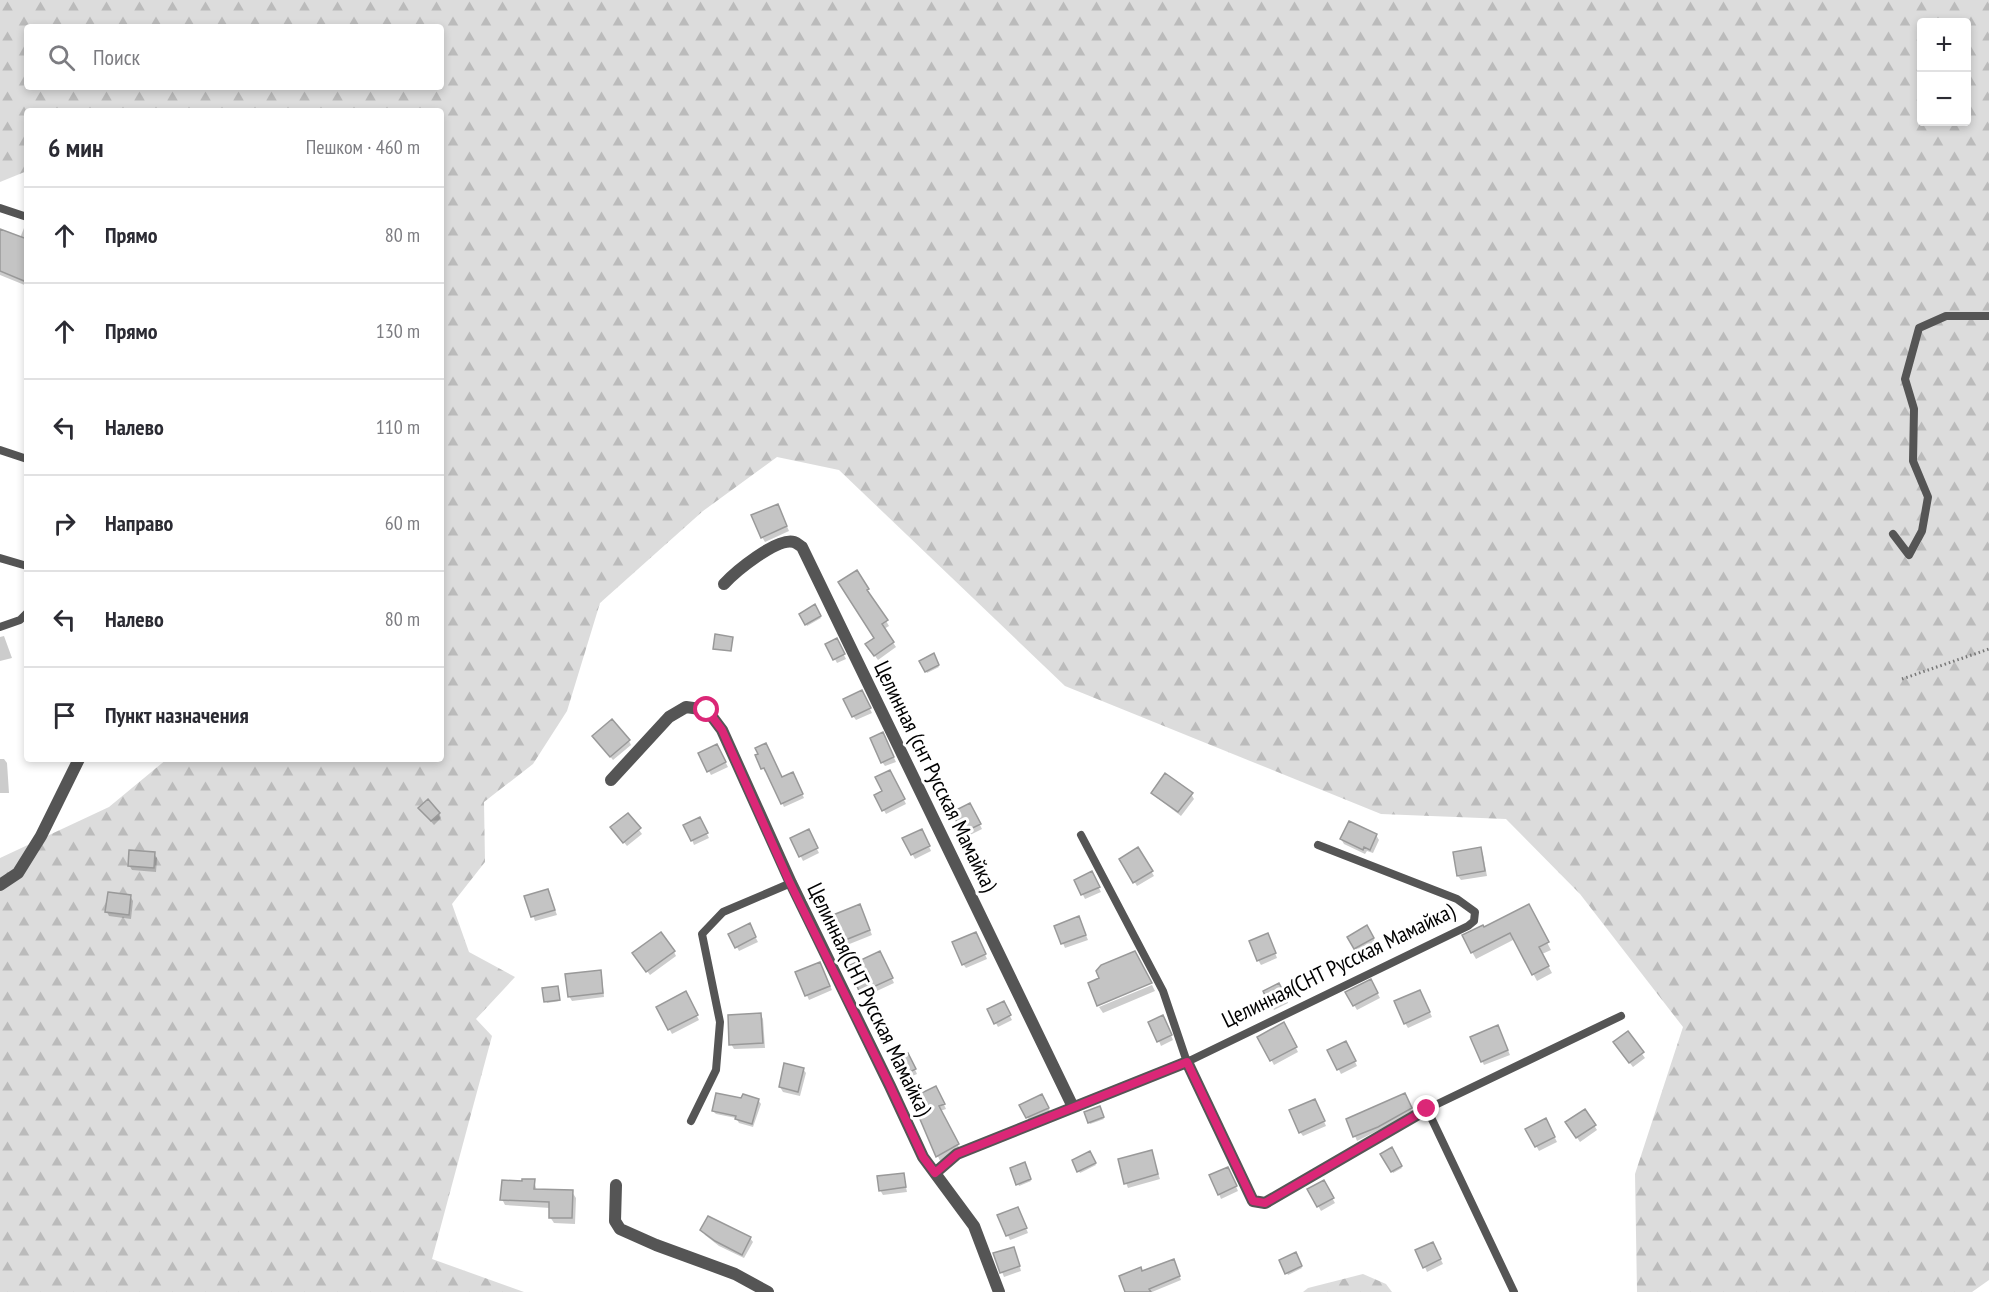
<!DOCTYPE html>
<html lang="ru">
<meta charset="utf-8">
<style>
:root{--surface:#fff;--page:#f7f7f7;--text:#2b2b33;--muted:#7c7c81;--line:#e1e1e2}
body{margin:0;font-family:"PT Sans Narrow",sans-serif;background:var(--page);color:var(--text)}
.controls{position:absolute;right:18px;top:18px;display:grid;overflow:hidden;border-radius:6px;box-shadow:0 3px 9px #0003}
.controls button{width:54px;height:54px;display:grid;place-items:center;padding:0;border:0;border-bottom:2px solid var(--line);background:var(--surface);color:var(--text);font:30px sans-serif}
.stop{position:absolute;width:18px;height:18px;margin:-14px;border:4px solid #db2777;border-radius:50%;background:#fff}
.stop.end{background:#db2777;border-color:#fff;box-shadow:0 2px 6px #0008}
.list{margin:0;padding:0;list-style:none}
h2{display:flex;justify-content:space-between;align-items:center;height:78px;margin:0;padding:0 24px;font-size:26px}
h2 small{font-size:20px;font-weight:400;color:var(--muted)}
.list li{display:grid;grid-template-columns:39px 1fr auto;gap:18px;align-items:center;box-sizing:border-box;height:96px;padding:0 24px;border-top:2px solid var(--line)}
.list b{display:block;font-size:22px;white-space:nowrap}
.list em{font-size:20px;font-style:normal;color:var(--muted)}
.icon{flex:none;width:33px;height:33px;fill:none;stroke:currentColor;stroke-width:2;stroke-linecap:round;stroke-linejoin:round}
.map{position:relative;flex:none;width:1989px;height:1292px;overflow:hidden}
.search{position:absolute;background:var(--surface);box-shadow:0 3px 9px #0003;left:24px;top:24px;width:420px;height:66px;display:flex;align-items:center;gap:15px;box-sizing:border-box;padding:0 21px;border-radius:6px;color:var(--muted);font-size:22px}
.panel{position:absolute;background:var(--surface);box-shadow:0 3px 9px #0003;left:24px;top:108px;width:420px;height:654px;border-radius:6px}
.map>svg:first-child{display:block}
</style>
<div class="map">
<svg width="1989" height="1292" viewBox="0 0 1989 1292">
<defs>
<pattern id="forest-firs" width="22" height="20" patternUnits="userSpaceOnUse" patternTransform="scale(1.5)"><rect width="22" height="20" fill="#dcdcdc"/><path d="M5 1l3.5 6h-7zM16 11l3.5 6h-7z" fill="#bbb"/></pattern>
</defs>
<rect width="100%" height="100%" fill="#fff"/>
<path fill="url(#forest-firs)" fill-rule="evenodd" d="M0 0H1989V1280L1972 1292H1637L1635 1174 1683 1027 1580 894 1506 819 1381 814 1065 686 839 470 777 457 703 511 600 603 567 711 533 764 484 802 485 862 452 904 469 952 515 977 476 1019 492 1036 432 1259 524 1292H0V858L109 807 167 759H441V111H27V171L0 182ZM1922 22H1966V122H1922ZM27 27H441V87H27Z
M1363 1274 1386 1284 1392 1292H1303L1308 1288Z"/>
<path fill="#0003" d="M24 228 27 229V286L0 275V230L20 238Z
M780 510 789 531 765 542 762 537Z
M857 572 889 626 884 629 896 647 878 660 870 649 875 639Z
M814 606 821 618 807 626 801 614Z
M4 636 12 658 0 661V637Z
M836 640 846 659 837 663 827 644Z
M933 655 939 667 927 673 921 661Z
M864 697 872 713 856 720 853 716Z
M885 739 896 762 885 766 882 762Z
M597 741H629L631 745 613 760Z
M717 746 728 767 711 775 700 754Z
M757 756 782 779 795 778 804 798 784 807 767 771 765 772Z
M0 759H4L7 763 9 793H0Z
M892 776 906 804 886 814 876 796 884 791Z
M1153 793 1191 794 1194 799 1181 816 1156 797Z
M970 805 982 829 966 837 954 813Z
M420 809 439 813 441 818 434 825Z
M628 815 642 834 627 846 615 832Z
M702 824 709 838 694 845 692 840Z
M808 831 819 853 803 861 792 839Z
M924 835 931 851 915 859 904 839Z
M1376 835 1379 840 1373 853 1367 851 1365 854 1344 844 1341 839Z
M1138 849 1154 876 1137 886 1121 859Z
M1481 849 1483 854 1487 876 1461 880 1458 876 1455 853Z
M154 854 157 858 156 872 132 870 129 865Z
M1094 878 1101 892 1085 899 1076 881Z
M548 890 557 915 535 921 526 897Z
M130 896 133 901 131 919 109 916 107 912Z
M1528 906 1551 950 1542 954 1552 973 1537 981 1515 939 1476 959 1472 952 1484 929Z
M862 910 872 935 847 945 844 940Z
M1081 923 1088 940 1065 948 1056 927Z
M749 925 758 942 739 951 730 934Z
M1367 927 1376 943 1358 953 1349 937Z
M978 938 987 959 966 968 963 964Z
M1270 940 1277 958 1261 965 1258 960Z
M674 952 676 956 650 975 637 958Z
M882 958 894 983 864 997 862 992Z
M822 968 832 990 809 1000 797 973Z
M600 972 602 976 604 997 572 1001 569 996Z
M1371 981 1380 998 1357 1010 1347 993Z
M1152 985 1155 991 1103 1013 1099 1007Z
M1279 985 1288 1003 1274 1010 1265 992Z
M558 989 560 1001 547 1003 546 1001Z
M685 993 699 1020 672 1034 658 1007Z
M1422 996 1432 1017 1408 1028 1405 1023Z
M1003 1003 1012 1020 998 1027 989 1010Z
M761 1015 763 1019 765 1048 734 1049 731 1044Z
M1165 1022 1173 1040 1161 1046 1159 1041Z
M1284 1024 1298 1052 1274 1065 1259 1037Z
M1500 1031 1510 1055 1484 1065 1482 1061Z
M1627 1033 1645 1058 1633 1067 1617 1047Z
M1348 1047 1357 1066 1341 1074 1329 1050Z
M910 1059 917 1074 903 1080 900 1076Z
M803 1069 806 1073 800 1096 783 1092 780 1087Z
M938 1092 946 1109 940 1111 960 1149 940 1161 913 1099Z
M1042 1096 1051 1113 1030 1122 1021 1105Z
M1407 1099 1413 1113 1357 1141 1355 1136Z
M742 1100H758L761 1104 753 1127 739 1123 736 1118 716 1114 713 1111Z
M1317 1105 1326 1126 1303 1136 1300 1132Z
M1099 1108 1104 1119 1090 1124 1086 1113Z
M1585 1111 1597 1130 1580 1142 1567 1123Z
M1546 1120 1557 1142 1539 1151 1527 1129Z
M1391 1149 1402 1168 1393 1173 1382 1154Z
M1151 1152 1160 1179 1128 1188 1126 1183Z
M1090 1153 1096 1165 1080 1173 1074 1161Z
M1024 1164 1031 1181 1019 1186 1012 1169Z
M1230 1173 1238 1191 1221 1199 1219 1194Z
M903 1174 907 1192 883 1195 880 1190Z
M534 1181 537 1191 572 1192 576 1198 575 1224 554 1223 550 1217V1208L505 1205 502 1199Z
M1323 1182 1335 1203 1321 1211 1309 1190Z
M1020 1213 1028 1233 1010 1240 999 1216Z
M702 1230 750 1238 753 1242 744 1258 719 1246 705 1235Z
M1435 1248 1443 1264 1427 1272 1425 1267Z
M1016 1253 1021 1271 1004 1277 1002 1272Z
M1295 1254 1302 1268 1288 1275 1281 1260Z
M1175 1264 1181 1280 1152 1292H1127L1142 1272Z"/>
<path fill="#c4c4c4" stroke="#999" stroke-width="1.5" d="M0 229 27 239V274L24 281 0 271Z
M778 504 787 526 761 538 751 515Z
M857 570 869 589 867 590 888 620 882 624 894 642 874 656 865 644 874 638 838 582Z
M815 604 821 616 805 625 799 614Z
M715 634 733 637 731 651 713 649Z
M837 638 845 654 833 660 825 644Z
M934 653 939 665 925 672 919 661Z
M862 690 871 708 852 717 843 699Z
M612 719 630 740 610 757 592 736Z
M883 732 894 757 881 763 870 738Z
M766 743 782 777 793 772 803 794 781 804 764 768 761 769 755 755 758 754 755 748Z
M717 744 726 762 707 772 698 753Z
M890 770 905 799 882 811 874 795 882 791 875 777Z
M1165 773 1193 793 1178 812 1151 793Z
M428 799 440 813 431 821 418 808Z
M970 803 981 824 962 833 952 812Z
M628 813 641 828 623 843 610 827Z
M700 817 708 833 691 841 683 825Z
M1349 821 1377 834 1370 850 1364 847 1363 850 1340 839Z
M809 829 818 848 799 857 790 838Z
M922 829 930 846 911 855 902 838Z
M1138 847 1153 871 1133 883 1119 859Z
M1481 847 1485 871 1457 876 1453 852Z
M129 850 155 852 154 868 128 866Z
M1092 871 1100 887 1081 895 1074 880Z
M548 889 555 910 531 917 524 896Z
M108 892 131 895 129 915 105 912Z
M860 904 870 930 843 941 833 915Z
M1529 904 1549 942 1539 947 1549 966 1532 975 1510 933 1471 953 1462 935 1483 925 1484 927Z
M1079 916 1086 935 1061 944 1054 926Z
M750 923 756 937 735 948 728 934Z
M1367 925 1374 938 1354 949 1347 937Z
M661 932 675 951 646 972 632 953Z
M976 932 986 954 962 965 952 942Z
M1268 933 1276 953 1257 961 1249 941Z
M880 951 893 978 860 993 848 966Z
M1135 951 1152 983 1097 1006 1088 983 1099 978 1096 971 1101 965Z
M820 962 830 986 805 996 795 972Z
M601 970 603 993 568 997 565 974Z
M1371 979 1378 993 1353 1006 1345 992Z
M1279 983 1287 998 1270 1006 1263 991Z
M558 986 560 1000 544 1002 542 988Z
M1420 990 1430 1012 1404 1024 1394 1001Z
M686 991 698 1015 668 1030 656 1007Z
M1004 1001 1011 1015 994 1024 987 1009Z
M761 1013 763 1043 729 1045 728 1015Z
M1163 1015 1172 1035 1157 1042 1148 1022Z
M1284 1022 1297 1047 1270 1061 1257 1037Z
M1498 1025 1508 1050 1481 1062 1470 1037Z
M1628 1031 1644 1052 1629 1063 1613 1042Z
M1346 1041 1356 1061 1337 1070 1327 1050Z
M908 1053 916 1069 899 1077 891 1061Z
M784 1063 804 1068 798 1092 779 1087Z
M936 1086 945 1104 939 1106 959 1144 936 1157 911 1098Z
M716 1093 741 1098 743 1094 759 1099 752 1124 735 1119 736 1116 712 1111Z
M1405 1093 1412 1108 1378 1127 1353 1137 1346 1119Z
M1042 1094 1049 1108 1026 1118 1019 1105Z
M1315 1099 1325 1121 1299 1133 1289 1110Z
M1100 1106 1104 1117 1088 1123 1084 1112Z
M1585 1109 1596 1125 1576 1138 1565 1122Z
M1546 1118 1555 1137 1535 1147 1525 1129Z
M1392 1147 1402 1166 1391 1172 1380 1154Z
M1152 1150 1158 1174 1124 1184 1118 1159Z
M1090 1151 1096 1163 1077 1172 1072 1160Z
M1025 1162 1031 1179 1016 1185 1010 1168Z
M1228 1167 1237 1186 1218 1195 1209 1175Z
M904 1173 906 1187 879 1191 877 1176Z
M522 1179H535L534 1189 573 1190 572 1218H549V1202L500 1200 502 1180 522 1181Z
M1324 1180 1334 1198 1317 1207 1307 1189Z
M1018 1207 1027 1228 1006 1236 997 1215Z
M708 1216 751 1237 742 1255 715 1241 700 1230Z
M1433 1242 1441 1259 1423 1268 1415 1250Z
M1014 1247 1020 1266 1000 1273 993 1253Z
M1296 1252 1302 1266 1285 1274 1279 1260Z
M1174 1259 1180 1276 1149 1289 1151 1292H1125L1119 1276 1141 1267 1142 1271Z"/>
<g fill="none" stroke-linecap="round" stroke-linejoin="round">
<path stroke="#777" stroke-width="3" stroke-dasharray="1.5 3" stroke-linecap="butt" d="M1902 679 1989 649"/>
<path stroke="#555" stroke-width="8" d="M0 208 27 217
M0 450 27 459
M1893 534 1909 555 1922 531 1928 497 1913 461 1914 409 1905 379 1919 328 1946 316H1989
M0 558 27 566
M0 627 20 620 27 613
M1081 835 1163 991 1187 1062 1468 926 1474 921 1475 912 1457 899 1318 845
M691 1121 716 1070 720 1022 702 934 723 912 791 883
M1514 1292 1427 1109 1621 1016"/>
<path stroke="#555" stroke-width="12" d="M724 584C735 572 777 537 794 542 797 543 799 545 802 547L1073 1107
M611 780 669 717 686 707 707 710 722 730 791 883 890 1086 923 1157 974 1226 999 1292
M0 885 18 873 41 836 79 759
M935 1173 957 1154 1187 1062 1253 1201 1265 1203 1427 1109
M616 1185 615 1221 620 1229 656 1245 735 1274 768 1292"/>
</g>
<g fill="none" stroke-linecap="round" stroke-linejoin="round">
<path stroke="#db2777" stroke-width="8" d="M707 710 722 730 790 883 890 1086 923 1157 935 1173 957 1154 1187 1062 1253 1201 1265 1203 1427 1109"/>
</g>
<g text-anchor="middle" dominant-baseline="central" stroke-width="6" stroke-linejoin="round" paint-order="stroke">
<g font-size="22" fill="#000" stroke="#fff">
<text transform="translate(936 776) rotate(64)">Целинная (снт Русская Мамайка)</text>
<text transform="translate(1338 965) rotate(-26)">Целинная(СНТ Русская Мамайка)</text>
<text transform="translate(870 999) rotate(64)">Целинная(СНТ Русская Мамайка)</text>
</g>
</g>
</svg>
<div class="controls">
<button>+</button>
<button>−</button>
</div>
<div class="stop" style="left:707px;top:710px"></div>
<div class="stop end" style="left:1427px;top:1109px"></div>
<div class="search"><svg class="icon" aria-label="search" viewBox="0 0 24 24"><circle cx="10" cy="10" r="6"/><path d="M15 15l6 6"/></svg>Поиск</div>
<section class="panel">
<h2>6 мин<small>Пешком · 460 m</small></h2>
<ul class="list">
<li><svg class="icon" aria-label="ahead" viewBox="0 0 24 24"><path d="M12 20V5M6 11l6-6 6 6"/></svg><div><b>Прямо</b></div><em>80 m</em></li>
<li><svg class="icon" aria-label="ahead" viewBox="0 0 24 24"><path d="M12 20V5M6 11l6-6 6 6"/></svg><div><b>Прямо</b></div><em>130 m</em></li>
<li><svg class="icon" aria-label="left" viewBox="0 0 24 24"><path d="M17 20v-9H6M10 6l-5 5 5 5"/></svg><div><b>Налево</b></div><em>110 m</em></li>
<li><svg class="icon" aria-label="right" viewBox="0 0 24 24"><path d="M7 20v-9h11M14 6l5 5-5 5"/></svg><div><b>Направо</b></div><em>60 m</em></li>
<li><svg class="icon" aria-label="left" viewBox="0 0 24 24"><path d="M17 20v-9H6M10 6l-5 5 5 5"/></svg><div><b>Налево</b></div><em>80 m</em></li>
<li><svg class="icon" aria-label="arrive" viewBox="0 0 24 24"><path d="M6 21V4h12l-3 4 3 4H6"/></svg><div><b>Пункт назначения</b></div></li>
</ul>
</section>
</div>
